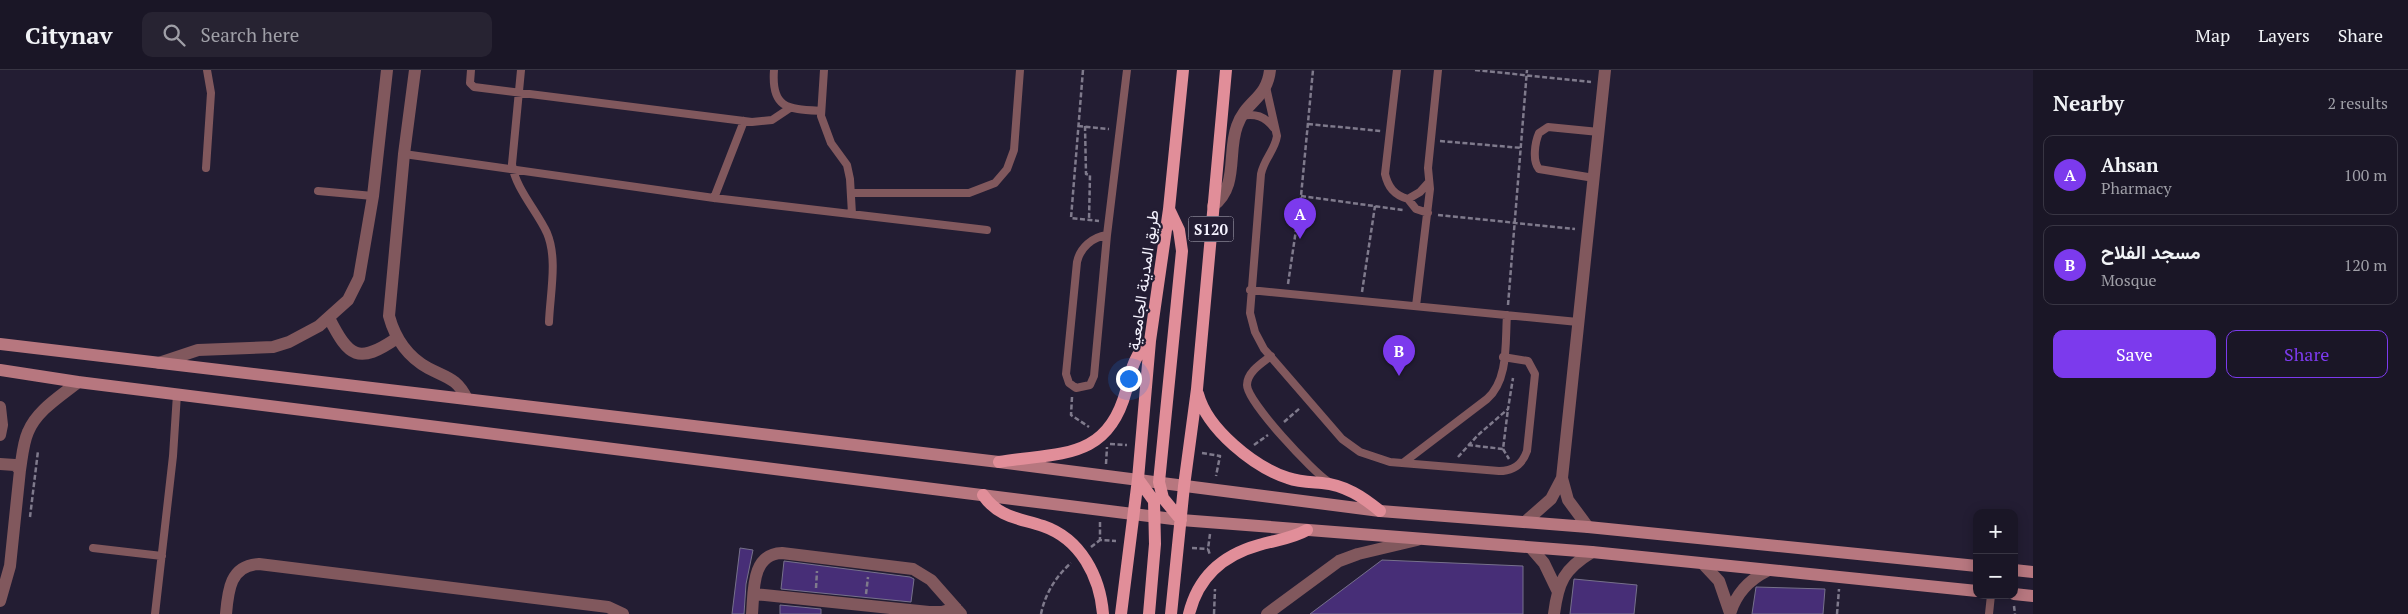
<!DOCTYPE html>
<meta charset="utf-8">
<style>
:root{--surface:#1a1626;--page:#272332;--text:#f1f3f6;--muted:#9f9fa7;--line:#383543;--accent:#7c3aed}
body{margin:0;font-family:"PT Serif",Vazirmatn,serif;background:var(--page);color:var(--text)}
.controls{position:absolute;right:15px;bottom:15px;display:grid;overflow:hidden;border-radius:10px;box-shadow:0 2px 12px #0003}
.controls button{width:45px;height:45px;display:grid;place-items:center;padding:0;border:0;border-bottom:1px solid var(--line);background:var(--surface);color:var(--text);font:25px sans-serif}
.you{position:absolute;left:1128px;top:308px;width:18px;height:18px;margin:-12px;border:4px solid #fff;border-radius:50%;background:#1a73e8;box-shadow:0 0 0 8px #1a73e833}
.badge{display:grid;place-items:center;width:32px;height:32px;border-radius:50%;background:var(--accent);color:#fff;font-size:16px;font-weight:700}
.pin{position:absolute;translate:-50% -41px;filter:drop-shadow(0 1px 2px #0008)}
.pin::after{content:'';position:absolute;top:26px;width:18px;height:15px;background:inherit;clip-path:polygon(0 0,100% 0,50% 100%)}
.list{margin:0;padding:0;list-style:none}
h2{display:flex;justify-content:space-between;align-items:center;height:65px;margin:0;padding:0 20px;font-size:21px}
h2 small{font-size:16px;font-weight:400;color:var(--muted)}
.list li{display:grid;grid-template-columns:32px 1fr auto;gap:15px;align-items:center;box-sizing:border-box;height:80px;margin:0 10px 10px;padding:0 10px;border:1px solid var(--line);border-radius:10px}
.list b{display:block;font-size:19px;white-space:nowrap}
.list p{margin:0;font-size:16px;white-space:nowrap;color:var(--muted)}
.list em{font-size:16px;font-style:normal;color:var(--muted)}
.actions{display:flex;gap:10px;padding:15px 20px}
.actions a{flex:1;padding:11px 0;border:1px solid var(--accent);border-radius:10px;text-align:center;font-size:18px;color:var(--accent)}
.actions .main{background:var(--accent);color:#fff}
.icon{flex:none;width:28px;height:28px;fill:none;stroke:currentColor;stroke-width:2;stroke-linecap:round;stroke-linejoin:round}
.map{position:relative;flex:none;width:2033px;height:544px;overflow:hidden}
header{display:flex;align-items:center;gap:30px;box-sizing:border-box;height:70px;padding:0 25px;background:var(--surface);border-bottom:1px solid var(--line)}
header strong{font-size:24px}
nav{display:flex;gap:28px;margin-inline-start:auto;font-size:18px}
.search{width:350px;height:45px;background:var(--page);display:flex;align-items:center;gap:12px;box-sizing:border-box;padding:0 18px;border-radius:10px;color:var(--muted);font-size:19px}
main{display:flex}
aside{flex:1;background:var(--surface)}
.map>svg:first-child{display:block}
</style>
<header>
<strong>Citynav</strong>
<div class="search"><svg class="icon" aria-label="search" viewBox="0 0 24 24"><circle cx="10" cy="10" r="6"/><path d="M15 15l6 6"/></svg>Search here</div>
<nav><a>Map</a><a>Layers</a><a>Share</a></nav>
</header>
<main>
<div class="map">
<svg width="2033" height="544" viewBox="0 0 2033 544">
<rect width="100%" height="100%" fill="#231d33"/>
<path fill="#472e77" stroke="#77718c" d="M740 478 753 480 746 514 744 544H732Z
M1382 490 1523 496V544H1310Z
M784 491 910 507 914 509 911 532 781 519Z
M1574 509 1637 515 1634 544H1570Z
M1756 517 1825 519 1823 544H1752Z
M780 535 821 539V544H780Z"/>
<g fill="none" stroke-linecap="round" stroke-linejoin="round">
<path stroke="#7f7a8c" stroke-width="2.5" stroke-dasharray="5 2.5" stroke-linecap="butt" d="M1083 0 1071 148 1099 151
M1475 0 1591 12
M1308 54 1381 61
M1078 56 1109 59
M1085 56 1086 104 1090 105 1089 150
M1440 71 1522 78
M1301 126 1403 140
M1438 145 1575 159
M1288 214 1301 126 1313 0
M1362 222 1375 136
M1508 235 1527 0
M1072 327 1071 345 1089 357
M1284 352 1300 338
M1110 374 1127 375
M1254 375 1268 365
M1468 375 1503 379 1508 339
M1503 379 1509 389
M1202 383 1220 386 1216 406
M1458 387 1478 365 1508 339 1513 308
M1106 394 1107 377
M30 447 38 381
M1100 452V470L1116 471
M1210 464 1208 479 1210 485
M1091 477 1100 470
M1192 478 1208 479
M816 518 817 501
M866 524 868 507
M2014 536 2015 544
M1041 544C1045 524 1056 506 1071 493
M1214 544 1215 519
M1837 544 1839 519"/>
<path stroke="#81585d" stroke-width="8" d="M471 0 470 13 474 17 752 52 772 50 790 38
M521 0 512 94C515 118 537 141 547 163 558 189 550 224 549 252
M774 0C771 39 788 39 821 41
M824 0 821 46 831 73 847 95 850 109 852 144
M1397 0 1385 104C1388 117 1394 125 1408 129L1420 122 1429 112
M1266 17 1277 66C1275 80 1264 89 1261 104L1250 243 1255 262 1264 279 1342 369 1360 382 1390 392 1499 401C1513 401 1522 395 1527 381L1535 304 1528 291 1503 287
M1241 46C1255 43 1265 46 1274 58
M404 84 714 128 987 160
M206 98 211 23 207 0
M1594 108 1539 99C1532 91 1535 72 1539 63L1548 57 1599 62
M318 121 373 126
M852 123H969L995 113 1007 99 1014 80 1020 0
M714 128 744 51
M1408 129 1416 139 1428 143
M1107 165 1094 306 1090 315 1076 318 1069 313 1066 304 1077 192C1080 178 1092 167 1107 165Z
M1107 165 1127 0
M1250 220 1578 252
M1416 236 1430 119 1428 98 1438 0
M1271 286C1262 293 1247 302 1247 315 1247 332 1313 402 1329 412
M1403 393 1487 329C1509 310 1505 272 1507 245
M93 478 162 486
M155 544 173 386 177 324
M1989 544 1991 525"/>
<path stroke="#81585d" stroke-width="12" d="M415 0 404 84 389 246C395 268 408 287 428 298 447 308 457 308 467 329
M1213 136C1239 116 1227 83 1237 56 1246 30 1267 29 1270 0
M329 248C349 287 358 295 397 268
M159 293 198 280 273 277 289 272 319 256 348 230 359 208 373 126 387 0
M0 337 2 355 0 365
M0 394 15 395 20 400 10 496 0 531
M20 400C22 388 23 373 28 362 37 340 61 326 78 312
M1562 408 1568 430 1588 457
M1525 452 1551 429 1562 408 1605 0
M1531 478 1544 493 1557 520
M1704 495 1719 511 1730 543
M754 524 929 542H942L956 538
M226 544C228 521 230 495 259 494L608 537 623 544
M752 544C754 521 751 484 782 483L913 499 931 510 961 544
M1267 544 1339 491 1358 484 1417 470
M1554 544C1558 512 1564 499 1592 482
M1730 544C1736 523 1749 510 1767 501"/>
<path stroke="#b7777f" stroke-width="12" d="M0 274 999 392 1380 441 1588 457 1977 496
M0 300 78 312 1181 450 1592 482 1977 521
M2014 500 2033 502
M2014 524 2033 526"/>
<path stroke="#e18e99" stroke-width="12" d="M1169 139 1179 160 1182 181 1159 412 1163 428 1181 450
M1198 324C1207 359 1254 397 1288 408 1299 412 1310 412 1322 413 1345 415 1363 427 1380 441
M999 392C1057 382 1107 392 1126 321 1131 301 1134 284 1150 271
M1138 409 1154 431 1155 474 1149 544
M983 425C999 448 1019 448 1043 456 1081 469 1100 507 1103 544
M1121 544 1138 409 1150 271 1169 139 1183 0
M1171 544 1184 416 1197 319 1226 0
M1189 544C1198 507 1223 485 1259 475 1276 470 1291 469 1307 460"/>
</g>
<g text-anchor="middle" dominant-baseline="central" stroke-width="4.5" stroke-linejoin="round" paint-order="stroke">
<rect fill="#231d33" stroke="#b5b2c1" stroke-width="1" x="1188.5" y="146.5" width="45" height="25" rx="4"/>
<g font-size="15" font-weight="bold" fill="#f4f2fe">
<text x="1211" y="159">S120</text>
</g>
<g font-size="16" fill="#f4f2fe" stroke="#231d33">
<text transform="translate(1143 210) rotate(-82)">طريق المدينة الجامعية</text>
</g>
</g>
</svg>
<div class="controls">
<button>+</button>
<button>−</button>
</div>
<div class="you"></div>
<div class="pin badge" style="left:1300px;top:169px">A</div>
<div class="pin badge" style="left:1399px;top:306px">B</div>
</div>
<aside>
<h2>Nearby<small>2 results</small></h2>
<ul class="list">
<li><span class="badge">A</span><div><b>Ahsan</b><p>Pharmacy</p></div><em>100 m</em></li>
<li><span class="badge">B</span><div><b>مسجد الفلاح</b><p>Mosque</p></div><em>120 m</em></li>
</ul>
<div class="actions"><a class="main">Save</a><a>Share</a></div>
</aside>
</main>
